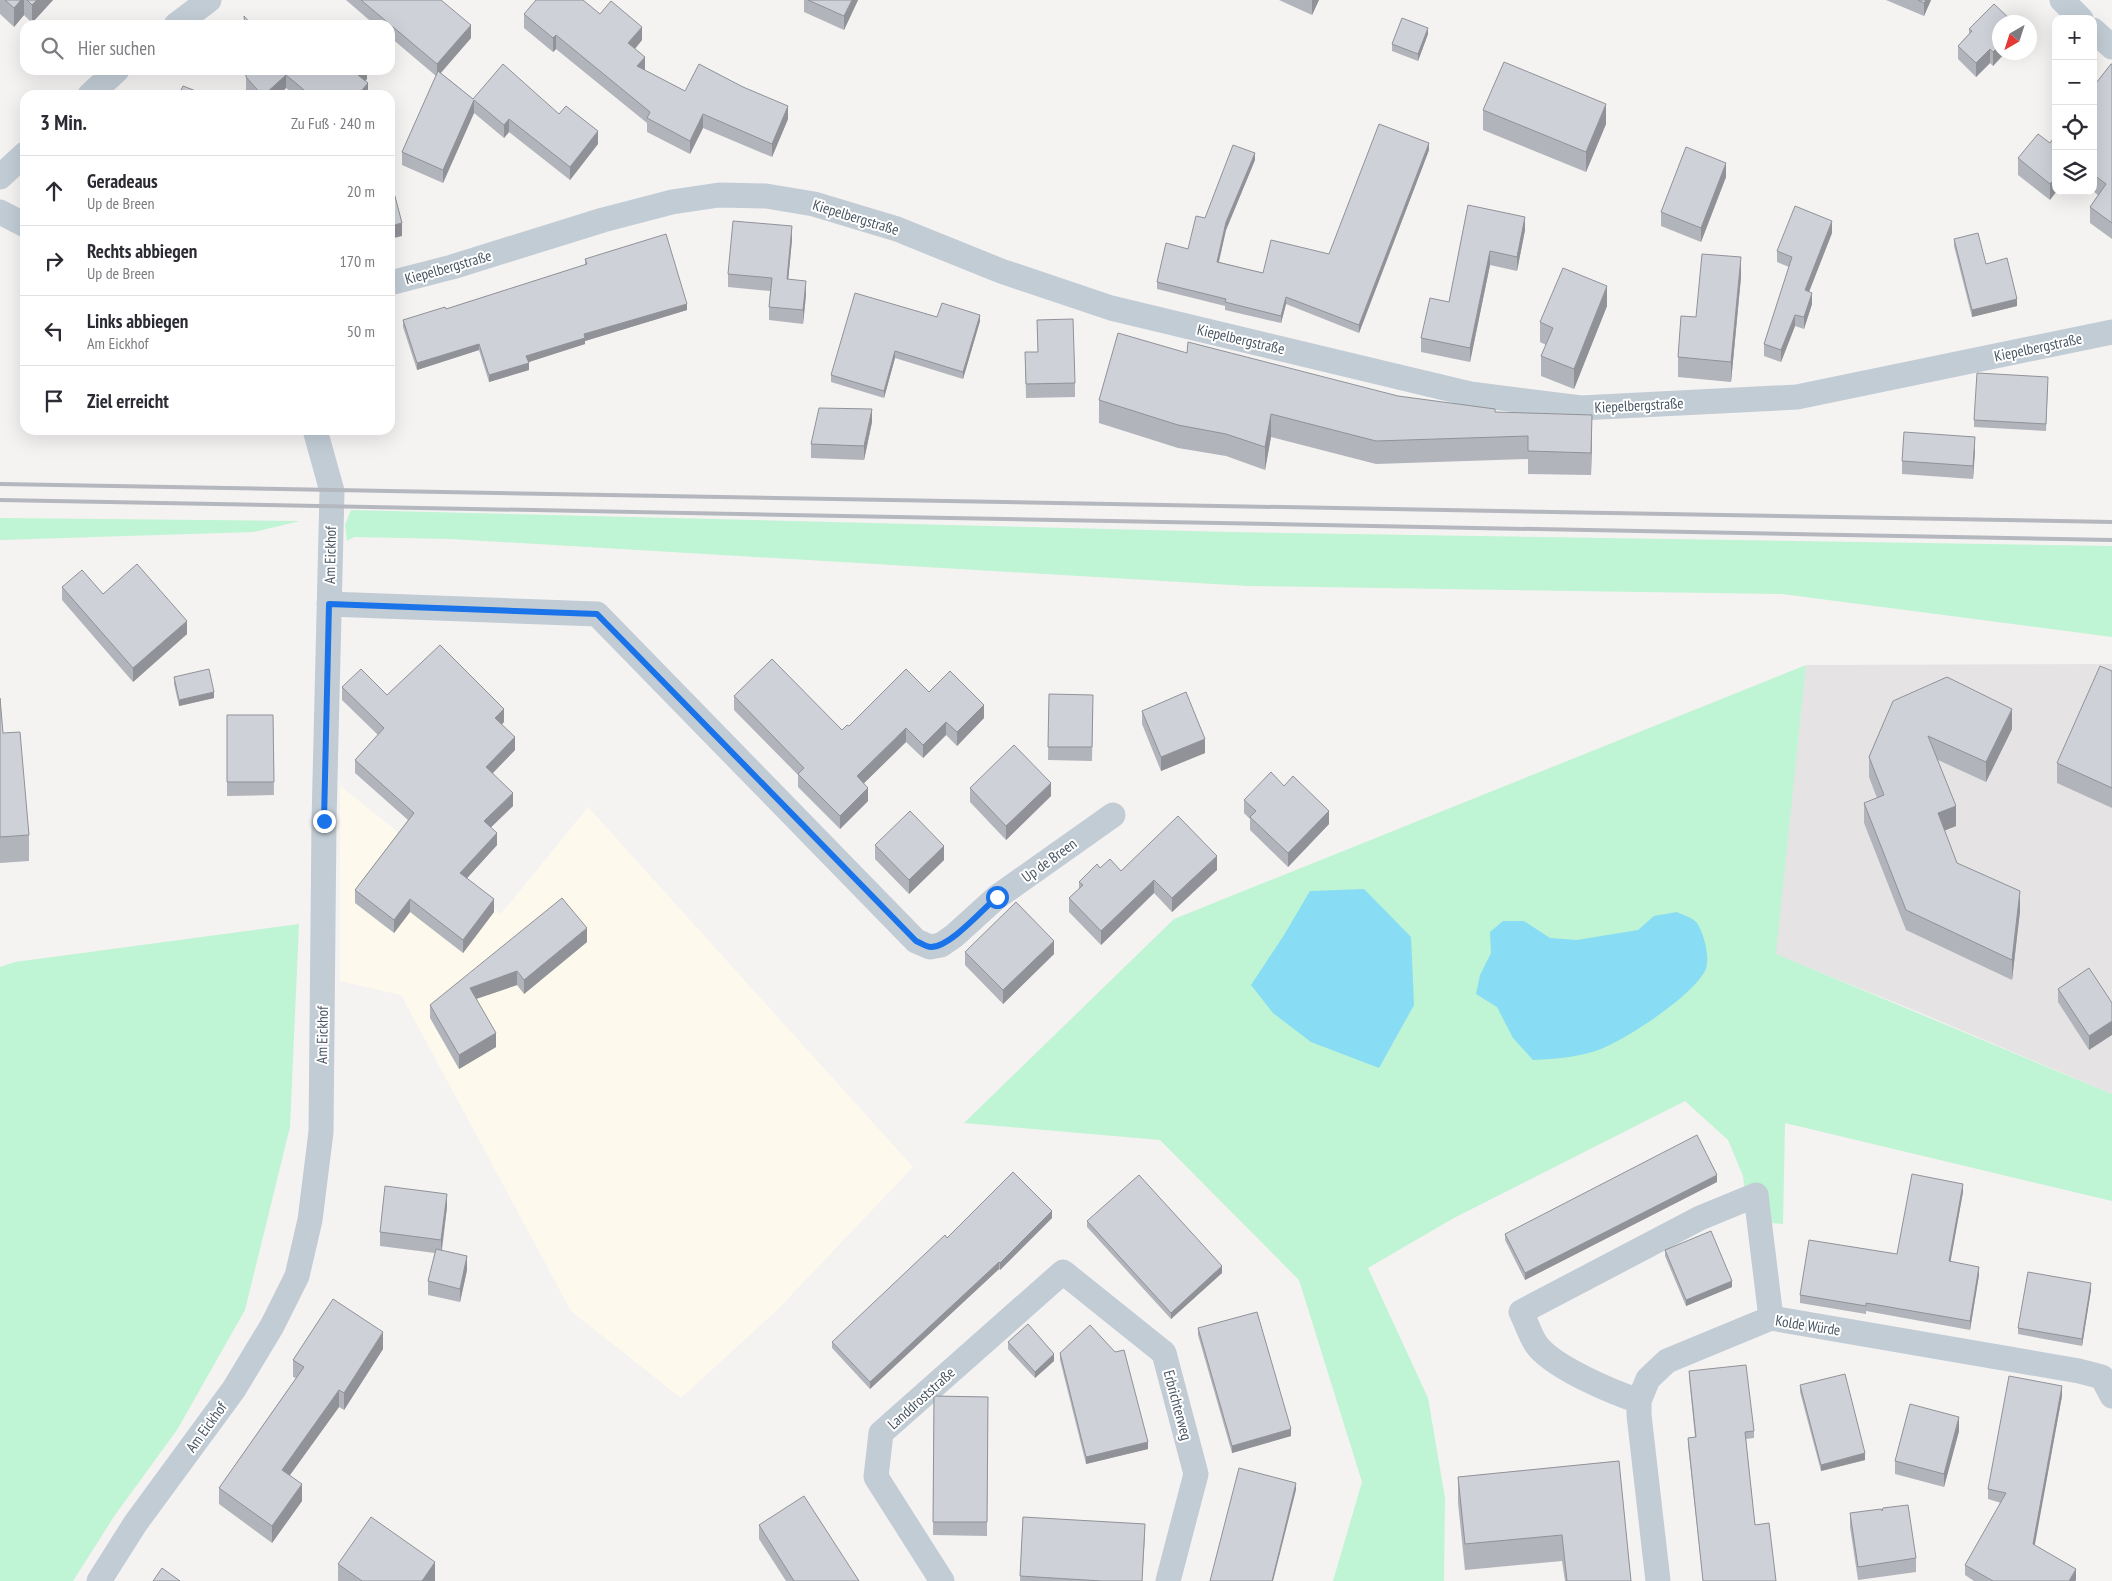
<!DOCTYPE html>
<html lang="de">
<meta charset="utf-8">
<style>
:root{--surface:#fff;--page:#f7f7f7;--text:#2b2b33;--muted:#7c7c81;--line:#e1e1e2}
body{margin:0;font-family:"PT Sans Narrow",sans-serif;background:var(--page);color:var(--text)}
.controls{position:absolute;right:15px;top:15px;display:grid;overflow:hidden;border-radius:10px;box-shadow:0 5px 20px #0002}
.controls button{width:45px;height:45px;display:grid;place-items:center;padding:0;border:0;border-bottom:1px solid var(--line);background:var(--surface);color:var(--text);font:25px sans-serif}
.compass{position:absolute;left:1992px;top:15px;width:45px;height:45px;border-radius:50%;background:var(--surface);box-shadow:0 5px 20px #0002;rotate:219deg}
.stop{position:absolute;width:15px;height:15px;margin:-11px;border:4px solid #1a73e8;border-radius:50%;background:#fff}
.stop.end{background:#1a73e8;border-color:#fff;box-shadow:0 1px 5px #0008}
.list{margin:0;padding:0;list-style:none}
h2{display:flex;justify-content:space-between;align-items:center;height:65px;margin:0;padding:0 20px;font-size:21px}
h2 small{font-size:16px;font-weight:400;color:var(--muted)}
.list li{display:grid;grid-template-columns:32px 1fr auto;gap:15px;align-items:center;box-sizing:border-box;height:70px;padding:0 20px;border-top:1px solid var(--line)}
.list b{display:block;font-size:19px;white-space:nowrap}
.list p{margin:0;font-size:16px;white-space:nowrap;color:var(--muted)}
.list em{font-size:16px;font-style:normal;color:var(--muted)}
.icon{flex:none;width:28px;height:28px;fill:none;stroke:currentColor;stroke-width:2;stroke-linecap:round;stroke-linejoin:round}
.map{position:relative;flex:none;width:2112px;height:1581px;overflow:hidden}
.search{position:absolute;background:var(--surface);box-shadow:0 5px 20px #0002;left:20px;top:20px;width:375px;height:55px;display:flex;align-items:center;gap:12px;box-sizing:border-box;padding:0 18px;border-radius:15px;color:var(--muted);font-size:19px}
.panel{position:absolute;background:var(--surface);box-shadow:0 5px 20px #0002;left:20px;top:90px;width:375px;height:345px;border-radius:15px}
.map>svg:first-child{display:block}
</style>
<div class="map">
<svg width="2112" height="1581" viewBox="0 0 2112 1581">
<rect width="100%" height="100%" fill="#f5f2f2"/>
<path fill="#fef9ed" d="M340 786 501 914 588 807 913 1167 776 1311 681 1398 571 1311 401 995 340 981Z"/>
<path fill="#e6e3e4" d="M2112 664V1094L1921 1013 1775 954 1806 665Z"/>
<path fill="#bff4d4" d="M351 510 1230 532 2112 546V637L1782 594 1248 586 451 539 354 537 347 541 345 525Z
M0 518 300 521 254 532 0 540Z
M1806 665 1776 954 2112 1094V1201L1785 1123 1783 1224 1748 1221 1743 1176 1728 1140 1685 1101 1452 1219 1368 1268 1428 1398 1445 1498 1444 1581H1333L1362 1482 1299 1280 1160 1140 964 1123 1174 919Z
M299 924 290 1127 245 1310 177 1430 115 1515 73 1581H0V967L15 962Z"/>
<path fill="#88dcf4" d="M1364 889 1411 937 1414 1005 1379 1068 1311 1042 1273 1013 1251 985 1284 935 1310 891Z
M1677 912C1683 915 1693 918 1697 923 1704 933 1711 960 1705 971 1691 997 1628 1038 1601 1049 1580 1057 1555 1059 1533 1060L1513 1038 1497 1007 1476 994 1480 975 1491 953 1490 932 1503 921H1524L1550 938 1577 940 1638 930 1654 916Z"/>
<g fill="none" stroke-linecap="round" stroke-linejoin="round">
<path stroke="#c2ccd5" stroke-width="25" d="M2062 0 2081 19
M176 25 209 0
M2093 30 2112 47
M90 95 117 70
M0 177 25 154
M0 212 25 225
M390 283 452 267 603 220 672 202 719 195 766 196 814 204 897 229 1001 271 1111 308 1470 394 1581 408 1797 397 2112 332
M329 604 597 614 916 941 930 947 941 945 954 936 997 897 1113 815
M1639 1401C1612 1392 1552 1367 1536 1344 1530 1335 1526 1322 1521 1312L1700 1218 1756 1195 1771 1318
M99 1581 135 1524 234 1389 272 1326 297 1276 310 1220 321 1132 324 821 332 491 315 430
M942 1581 876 1477 881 1433 1063 1272 1164 1353 1196 1474 1168 1581
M1658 1581 1639 1415V1401L1648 1379 1667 1361 1771 1318 2079 1371 2102 1377 2112 1396"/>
<path stroke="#b4b7bd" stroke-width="4" d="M0 484 2112 522
M0 500 2112 540"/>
</g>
<path fill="#b1b4ba" d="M0 0H53L32 23 24 15 14 27 0 14Z
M346 0H441L471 38 441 73 473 99 559 114 598 144 570 180 509 132 504 138 474 113 443 183 402 165V152L436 76 390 37V25H375Z
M804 0H858L844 30 804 12Z
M1279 0H1319L1312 15Z
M1886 0H1931L1924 16Z
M524 14H600L642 40 635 49 644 70 685 91 788 119 772 157 703 128 690 154 647 132V123L556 49 553 52 524 28Z
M1969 29 2000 52H2006L1993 66 1990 63 1976 77 1958 59V46L1969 34Z
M1428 34 1418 61 1392 51V44Z
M2112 64V239L2090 223V207L2098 195 2093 191V87Z
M246 70H325L327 72 367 70V79L365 81 368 95H295L286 88 279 95H250L246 91Z
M1483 110 1606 124 1586 172 1483 130Z
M2056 135 2050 200 2018 175V158L2050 143Z
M1429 150 1359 333 1286 304 1281 323 1225 310V306L1157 289V282L1188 249 1205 218 1255 160 1226 230 1219 262 1263 273 1329 254Z
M1726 177 1701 242 1661 226V212Z
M1468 205 1525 230 1517 271 1490 265 1470 362 1421 352V338L1449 302Z
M1832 233 1809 292 1812 304 1804 329 1795 326 1781 362 1764 356V344L1789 267 1777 262V251Z
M1954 239 1986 264 2017 306 1972 317 1954 246Z
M792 240 788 280 806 295 803 324 769 320V307L770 291 728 287V274Z
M585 259 687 310 585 341V344L528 362 529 370 489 382 479 350 417 370 403 327V320L446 309 585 265Z
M1741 277 1731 382 1678 377V357L1696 317Z
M1607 306 1574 389 1541 376V356L1546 345 1540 342V322Z
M937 317 980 321 963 379 895 358 884 398 831 382V375Z
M1037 320 1075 383V397L1026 398 1025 352H1038Z
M1187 353 1398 396 1495 412 1592 437 1591 475 1528 474V459L1376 464 1271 437 1265 470 1226 456 1178 448 1099 423V400Z
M2048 384 2046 431 1974 427V420Z
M872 422 864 460 811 458V444Z
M1975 450 1973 479 1902 474V461Z
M62 587 103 594 187 634 133 682 62 600Z
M2112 671V808L2057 783V763Z
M174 677 214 698 179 706 174 684Z
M342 687 387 695 504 722 502 724 515 750 493 773 513 806 491 827 497 845 467 878 494 912 463 953 410 912 394 933 355 903V890L408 820 355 773V760L378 735 342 700Z
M929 692 984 718 957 746 946 735 923 758 906 742 864 783 868 801 840 829 798 787V775L734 710V696L842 730Z
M1049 694 1093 708 1092 761 1048 760Z
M0 698 3 733 29 835V861L0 863Z
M1893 701 2012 729 1986 782 1938 760 1956 826 1944 831 1957 863 2020 911 2012 980 1906 930 1864 823V803L1877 798 1869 777V757Z
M1142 711 1205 753 1161 771 1142 724Z
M227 715H273L274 795 227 796Z
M970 788 1051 796 1006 840 970 802Z
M1244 800 1329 824 1288 867 1250 830V819L1244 813Z
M875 845 944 860 909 894 875 859Z
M1100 868 1121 871 1217 870 1172 912 1154 893 1101 945 1069 912V898L1079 889V882Z
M587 942 524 994 517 985 476 999 496 1047 459 1069 430 1018V1005Z
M965 952 1054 954 1003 1004 965 965Z
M2089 968V1050L2058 1002V989Z
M1717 1182 1525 1280 1505 1240V1234Z
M1963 1192 1950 1262 1979 1275 1970 1330 1866 1311V1314L1800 1303V1295L1897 1254Z
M447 1207 442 1251 467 1270 460 1302 428 1295V1281L435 1253 380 1246V1232Z
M1052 1218 1000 1270 999 1269 870 1389 832 1348V1342L947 1238Z
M1087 1221 1222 1273 1171 1319 1087 1227Z
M1665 1250 1732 1287 1686 1306 1665 1256Z
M2091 1290 2082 1346 2018 1334V1328Z
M1198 1328 1291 1436 1232 1453 1198 1335Z
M1008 1342 1054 1361 1035 1378 1008 1349Z
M383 1349 344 1410 339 1407 290 1475 302 1501 272 1543 219 1504V1488L296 1378 293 1377V1360Z
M1060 1353 1148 1449 1086 1464 1060 1360Z
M1689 1371 1754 1431V1438L1746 1439 1755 1525 1776 1581H1703L1688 1445V1438L1695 1437 1689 1377Z
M1800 1385 1865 1460 1821 1471 1800 1392Z
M934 1396 988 1397 987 1536 933 1535Z
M2062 1396 2034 1545 2076 1580 2075 1581H1974L1965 1575V1565L2001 1503 1988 1499V1489Z
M1959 1431 1944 1487 1895 1474V1461Z
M1619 1461 1631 1581H1565L1562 1561 1465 1570 1458 1503V1477Z
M1882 1511 1916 1558V1572L1858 1580 1850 1527V1513Z
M1023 1517 1145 1537 1142 1581H1020Z
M759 1525 859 1581H786L759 1539Z
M338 1564 435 1581H338Z"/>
<path fill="#909297" d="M21 0H24V15L14 27V8Z
M37 0H53L32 23V5Z
M852 0H858L844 30V16Z
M1312 0H1319L1312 15Z
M1926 0H1931L1924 16V3Z
M471 25V38L437 77V64Z
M642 27V40L628 57V43Z
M1428 28V34L1418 61V54Z
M556 35V49L553 52V38Z
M2000 45V52H2006L1993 66V52Z
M1990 49V63L1976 77V63Z
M645 57V70L637 80V66Z
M363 70H367V79L358 88V75Z
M286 75V88L279 95H264Z
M368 83V95H358Z
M474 100V113L443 183V170Z
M1606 104V124L1586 172V152Z
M788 106V119L772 157V144Z
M703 114V128L690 154V141Z
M509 119V132L504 138V125Z
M598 131V144L570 180V167Z
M1429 143V150L1359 333V325Z
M1255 153V160L1226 230 1217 269V262L1226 222Z
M1726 163V177L1701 242V228Z
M2056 177V191H2057L2050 200V184Z
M1525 217V230L1517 271V257Z
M1832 221V233L1805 302V290Z
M402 223V236L390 239V226Z
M792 226V240L787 293V279Z
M1490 251V265L1470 362V348Z
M1741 257V277L1731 382V362Z
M806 281V295L803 324V310Z
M1607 286V306L1574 389V369Z
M1812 293V304L1804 329V317Z
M1286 297V304L1281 323V316Z
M2017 299V306L1972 317V310Z
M687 304V310L585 341V344L526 363V356L584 334Z
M980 315V321L963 379V372Z
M1795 315V326L1781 362V350Z
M479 344V350L417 370V363Z
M895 351V358L884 398V391Z
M529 363V370L489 382V375Z
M872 409V422L864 460V446Z
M1271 414V437L1265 470V447Z
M1592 415V437L1591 475V453Z
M1975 437V450L1973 479V466Z
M187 621V634L133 682V668Z
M214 692V698L179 706V700Z
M984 705V718L957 746V732Z
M504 709V722L495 731V718Z
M2012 709V729L1986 782V762Z
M946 722V735L923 758V745Z
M906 728V742L857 790V776Z
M515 737V750L486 780V767Z
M1205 739V753L1161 771V757Z
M1051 783V796L1006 840V826Z
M868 788V801L840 829V816Z
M513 793V806L484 834V821Z
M1956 806V826L1938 833V813Z
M1329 811V824L1288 867V853Z
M497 833V845L460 886V873Z
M944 846V860L909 894V880Z
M1217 856V870L1172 912V898Z
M1154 880V893L1101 945V931Z
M2020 891V911L2012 980V960Z
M410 899V912L394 933V920Z
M494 899V912L463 953V940Z
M587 928V942L524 994V980Z
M1054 941V954L1003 1004V990Z
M517 971V985L470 1001V988Z
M2112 1021V1035L2089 1050V1036Z
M496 1033V1047L459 1069V1055Z
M1717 1175V1182L1525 1280V1273Z
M1963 1184V1192L1949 1270V1261Z
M447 1194V1207L441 1253V1240Z
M1052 1211V1218L1000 1270V1263Z
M467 1256V1270L460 1302V1289Z
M999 1262V1269L870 1389V1382Z
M1222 1266V1273L1171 1319V1313Z
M1979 1267V1275L1970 1330V1321Z
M1732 1281V1287L1686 1306V1300Z
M2091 1283V1290L2082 1346V1339Z
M383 1332V1349L344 1410V1393Z
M1054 1354V1361L1035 1378V1372Z
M2062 1386V1396L2033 1555V1544Z
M339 1390V1407L282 1486V1470Z
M1959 1417V1431L1944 1487V1474Z
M1291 1429V1436L1232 1453V1446Z
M1148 1442V1449L1086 1464V1457Z
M1865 1453V1460L1821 1471V1465Z
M1296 1483V1490L1273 1581H1272Z
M302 1484V1501L272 1543V1526Z
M435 1562V1581H422Z
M2076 1569V1580L2075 1581H2069Z"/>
<path fill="#ced1d8" stroke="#909297" d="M5 0H21L14 8Z
M27 0H37L32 5Z
M361 0H441L471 25 437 64Z
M536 0H583L600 14 611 1 642 27 628 43 645 57 637 66 685 91 699 64 743 87 788 106 772 144 703 114 690 141 647 118 650 112 556 35 553 38 524 14Z
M808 0H852L844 16Z
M1918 0H1926L1924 3Z
M1994 4 2013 22H2000V45L1993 52 1990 49 1976 63 1958 46 1972 31 1969 29Z
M244 16 252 25H245Z
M1402 18 1428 28 1418 54 1392 44Z
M1504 62 1606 104 1586 152 1483 110Z
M503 64 559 114 566 106 598 131 570 167 509 119 504 125 474 100 443 170 402 152 438 71 473 99Z
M2111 64H2112V223L2090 207 2106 184 2093 174V87Z
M246 70H325L327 72 329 70H363L358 75 368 83 358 95H310L286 75 264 95H262L246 77Z
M183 86 206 95H179Z
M1379 124 1429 143 1359 325 1286 297 1281 316 1225 302 1226 299 1157 282 1166 243 1188 249 1196 216 1205 218 1233 145 1255 153 1226 222 1217 262 1263 273 1271 240 1329 254Z
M2038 134 2050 143 2056 135V177L2050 184 2018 158Z
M1686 147 1726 163 1701 228 1661 212Z
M392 185 402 223 390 226V186Z
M1468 205 1525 217 1517 257 1490 251 1470 348 1421 338 1430 298 1449 302Z
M1795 206 1832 221 1805 290 1812 293 1804 317 1795 315 1781 350 1764 344 1792 257 1777 251Z
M733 221 792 226 787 279 806 281 803 310 769 307 772 278 728 274Z
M1978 233 1986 264 2007 258 2017 299 1972 310 1954 239Z
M666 234 687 304 584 334 585 338 526 356 529 363 489 375 479 344 417 363 403 320 445 307 446 309 587 264 585 259Z
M1702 254 1741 257 1731 362 1678 357 1681 316 1696 317Z
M1563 268 1607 286 1574 369 1541 356 1553 328 1540 322Z
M855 293 937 317 942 303 980 315 963 372 895 351 884 391 831 375Z
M1073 319 1075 383 1026 384 1025 352H1038L1037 320Z
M1118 333 1187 353 1188 342 1398 396 1495 409V412L1592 415 1591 453 1528 451V436L1376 441 1271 414 1265 447 1226 434 1178 425 1099 400Z
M1977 373 2048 377 2046 424 1974 420Z
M819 408 872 409 864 446 811 444Z
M1904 432 1975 437 1973 466 1902 461Z
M137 564 187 621 133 668 62 587 82 570 103 594Z
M440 645 504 709 495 718 515 737 486 767 513 793 484 821 497 833 460 873 494 899 463 940 410 899 394 920 355 890 414 813 355 760 384 728 342 687 361 669 387 695Z
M772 659 842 730 847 725 849 726 906 669 929 692 950 671 984 705 957 732 946 722 923 745 906 728 857 776 868 788 840 816 798 774 804 768 734 696Z
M2100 666 2112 671V788L2057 763Z
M209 669 214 692 179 700 174 677Z
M1947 677 2012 709 1986 762 1928 736 1956 806 1938 813 1957 863 2020 891 2012 960 1906 910 1864 803 1884 795 1869 757 1893 701Z
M1186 692 1205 739 1161 757 1142 711Z
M1049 694 1093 695 1092 747H1048Z
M0 698 3 733 20 732 29 835 0 837Z
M227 715H273L274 782H227Z
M1014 745 1051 783 1006 826 970 788Z
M1271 772 1284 786 1293 776 1329 811 1288 853 1250 817 1256 811 1244 800Z
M910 811 944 846 909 880 875 845Z
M1178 816 1217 856 1172 898 1154 880 1101 931 1069 898 1083 885 1079 882 1097 864 1100 868 1110 859 1121 871Z
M562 898 587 928 524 980 517 971 470 988 496 1033 459 1055 430 1005Z
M1016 902 1054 941 1003 990 965 952Z
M2089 968 2112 1003V1021L2089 1036 2058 989Z
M1697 1135 1717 1175 1525 1273 1505 1234Z
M1013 1172 1052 1211 1000 1263 999 1262 870 1382 832 1342 945 1235 947 1238Z
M1912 1174 1963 1184 1949 1261 1979 1267 1970 1321 1866 1303V1306L1800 1295 1809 1240 1897 1254Z
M1139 1175 1222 1266 1171 1313 1087 1221Z
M385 1186 447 1194 441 1240 380 1232Z
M1711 1231 1732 1281 1686 1300 1665 1250Z
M436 1249 467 1256 460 1289 428 1281Z
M2028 1272 2091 1283 2082 1339 2018 1328Z
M333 1299 383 1332 344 1393 339 1390 282 1470 302 1484 272 1526 219 1488 304 1367 293 1360Z
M1257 1312 1291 1429 1232 1446 1198 1328Z
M1028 1324 1054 1354 1035 1372 1008 1342Z
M1090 1325 1115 1352 1124 1350 1148 1442 1086 1457 1060 1353Z
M1746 1365 1754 1431 1745 1432 1755 1525 1769 1523 1776 1581H1703L1688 1438 1696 1437 1689 1371Z
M1845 1374 1865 1453 1821 1465 1800 1385Z
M2009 1376 2062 1386 2033 1544 2076 1569 2069 1581H1993L1965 1565 2006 1493 1988 1489Z
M934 1396 988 1397 987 1522H933Z
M1910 1404 1959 1417 1944 1474 1895 1461Z
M1619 1461 1631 1581H1567L1562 1535 1465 1544 1458 1477Z
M1239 1468 1296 1483 1272 1581H1210Z
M804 1496 859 1581H794L759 1525Z
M1908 1505 1916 1558 1858 1567 1850 1513 1881 1509 1882 1511 1883 1508Z
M371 1517 435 1562 422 1581H362L338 1564Z
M1023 1517 1145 1524 1142 1581H1102L1020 1576Z
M162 1568 180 1581H153Z"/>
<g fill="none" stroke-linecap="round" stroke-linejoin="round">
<path stroke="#1a73e8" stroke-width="6" d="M324 821 329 604 597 614 916 941C921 943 926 947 931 947 950 947 982 910 997 897"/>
</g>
<g text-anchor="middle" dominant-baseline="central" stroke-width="4" stroke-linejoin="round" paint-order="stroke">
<g font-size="15" fill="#485562" stroke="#fff">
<text transform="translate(856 217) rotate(17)">Kiepelbergstraße</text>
<text transform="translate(448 267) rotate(-16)">Kiepelbergstraße</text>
<text transform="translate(1241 339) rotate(13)">Kiepelbergstraße</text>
<text transform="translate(2038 347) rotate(-12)">Kiepelbergstraße</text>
<text transform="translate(1639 405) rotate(-3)">Kiepelbergstraße</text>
<text transform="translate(330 555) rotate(-89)">Am Eickhof</text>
<text transform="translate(1049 860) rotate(-36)">Up de Breen</text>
<text transform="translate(322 1035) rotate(-89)">Am Eickhof</text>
<text transform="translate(1808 1325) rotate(9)">Kolde Würde</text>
<text transform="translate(921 1398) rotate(-42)">Landdroststraße</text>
<text transform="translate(1178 1405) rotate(75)">Erbrichterweg</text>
<text transform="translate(206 1427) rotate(-54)">Am Eickhof</text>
</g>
</g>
</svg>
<div class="controls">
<button>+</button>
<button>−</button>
<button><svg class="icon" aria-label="locate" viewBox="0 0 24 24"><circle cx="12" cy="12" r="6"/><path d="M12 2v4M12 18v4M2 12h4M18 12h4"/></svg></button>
<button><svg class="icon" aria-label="layers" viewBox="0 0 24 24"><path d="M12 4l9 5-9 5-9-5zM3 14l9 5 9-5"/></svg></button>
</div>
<svg class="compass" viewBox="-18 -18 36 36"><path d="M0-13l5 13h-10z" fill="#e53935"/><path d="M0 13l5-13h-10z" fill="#7c7c81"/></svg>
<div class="stop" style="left:997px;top:897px"></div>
<div class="stop end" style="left:324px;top:821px"></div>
<div class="search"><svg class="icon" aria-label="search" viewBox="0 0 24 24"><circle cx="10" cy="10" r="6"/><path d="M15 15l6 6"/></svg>Hier suchen</div>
<section class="panel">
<h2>3 Min.<small>Zu Fuß · 240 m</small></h2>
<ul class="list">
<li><svg class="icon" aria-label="ahead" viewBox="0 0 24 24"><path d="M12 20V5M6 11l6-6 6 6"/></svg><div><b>Geradeaus</b><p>Up de Breen</p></div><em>20 m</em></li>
<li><svg class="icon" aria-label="right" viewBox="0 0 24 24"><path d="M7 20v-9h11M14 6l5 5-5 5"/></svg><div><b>Rechts abbiegen</b><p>Up de Breen</p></div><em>170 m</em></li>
<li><svg class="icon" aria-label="left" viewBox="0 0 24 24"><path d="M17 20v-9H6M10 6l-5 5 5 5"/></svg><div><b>Links abbiegen</b><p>Am Eickhof</p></div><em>50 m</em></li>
<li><svg class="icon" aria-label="arrive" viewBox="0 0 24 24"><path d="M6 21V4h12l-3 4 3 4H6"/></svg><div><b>Ziel erreicht</b></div></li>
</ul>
</section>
</div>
